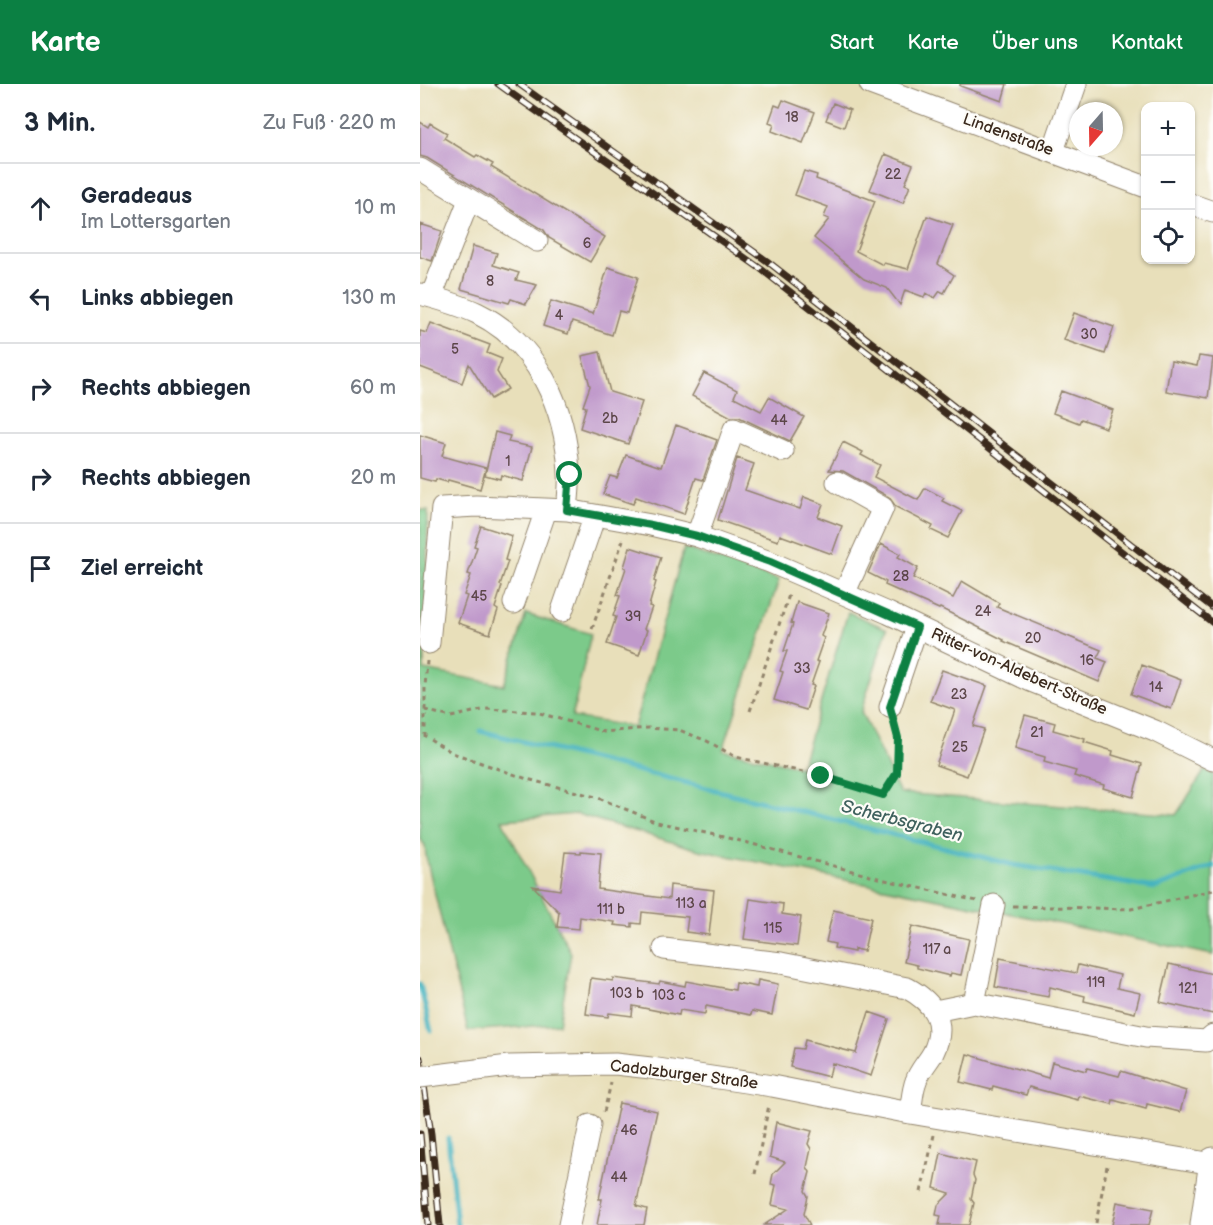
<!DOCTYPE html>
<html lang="de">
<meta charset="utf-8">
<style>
:root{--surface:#fff;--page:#f2f2f3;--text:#1f2937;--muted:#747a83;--line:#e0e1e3;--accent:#0b8043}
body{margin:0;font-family:"Balsamiq Sans",sans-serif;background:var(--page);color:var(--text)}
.controls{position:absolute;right:18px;top:18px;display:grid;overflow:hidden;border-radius:12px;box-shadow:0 2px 4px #0004}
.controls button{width:54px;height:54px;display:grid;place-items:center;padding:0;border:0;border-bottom:2px solid var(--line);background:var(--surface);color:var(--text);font:30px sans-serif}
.compass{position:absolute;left:649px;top:18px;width:54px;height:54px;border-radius:50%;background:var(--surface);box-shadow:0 2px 4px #0004;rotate:200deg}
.stop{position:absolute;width:18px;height:18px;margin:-14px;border:4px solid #0b8043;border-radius:50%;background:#fff}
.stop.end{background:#0b8043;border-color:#fff;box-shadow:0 2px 6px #0008}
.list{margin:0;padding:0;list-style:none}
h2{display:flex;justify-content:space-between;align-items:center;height:78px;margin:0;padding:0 24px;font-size:26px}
h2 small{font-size:20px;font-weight:400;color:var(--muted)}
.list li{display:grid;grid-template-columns:39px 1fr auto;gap:18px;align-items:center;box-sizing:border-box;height:90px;padding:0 24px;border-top:2px solid var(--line)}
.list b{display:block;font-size:22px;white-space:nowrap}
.list p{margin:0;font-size:20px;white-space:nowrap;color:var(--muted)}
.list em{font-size:20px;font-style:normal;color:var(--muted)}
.icon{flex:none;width:33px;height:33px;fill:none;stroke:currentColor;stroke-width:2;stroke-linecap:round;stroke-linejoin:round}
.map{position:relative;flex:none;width:793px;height:1141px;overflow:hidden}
header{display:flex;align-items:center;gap:36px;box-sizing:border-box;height:84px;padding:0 30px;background:var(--accent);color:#fff}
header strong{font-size:28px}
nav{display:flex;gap:33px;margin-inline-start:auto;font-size:21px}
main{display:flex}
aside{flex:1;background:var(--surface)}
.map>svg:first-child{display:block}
</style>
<header>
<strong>Karte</strong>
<nav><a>Start</a><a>Karte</a><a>Über uns</a><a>Kontakt</a></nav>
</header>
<main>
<aside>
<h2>3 Min.<small>Zu Fuß · 220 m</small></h2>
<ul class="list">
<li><svg class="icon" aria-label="ahead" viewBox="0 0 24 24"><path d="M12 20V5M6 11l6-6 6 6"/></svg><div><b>Geradeaus</b><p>Im Lottersgarten</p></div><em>10 m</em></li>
<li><svg class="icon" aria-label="left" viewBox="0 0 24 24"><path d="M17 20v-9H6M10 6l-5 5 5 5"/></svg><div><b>Links abbiegen</b></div><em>130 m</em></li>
<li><svg class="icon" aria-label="right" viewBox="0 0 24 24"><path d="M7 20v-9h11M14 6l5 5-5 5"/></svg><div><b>Rechts abbiegen</b></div><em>60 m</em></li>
<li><svg class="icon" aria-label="right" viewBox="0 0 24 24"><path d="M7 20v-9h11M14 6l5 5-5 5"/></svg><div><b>Rechts abbiegen</b></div><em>20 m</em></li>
<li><svg class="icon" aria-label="arrive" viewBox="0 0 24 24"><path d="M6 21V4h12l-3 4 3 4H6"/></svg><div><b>Ziel erreicht</b></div></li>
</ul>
</aside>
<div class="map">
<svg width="793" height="1141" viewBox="0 0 793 1141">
<rect width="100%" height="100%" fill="#fdfcf7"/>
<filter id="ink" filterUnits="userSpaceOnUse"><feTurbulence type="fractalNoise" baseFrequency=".0167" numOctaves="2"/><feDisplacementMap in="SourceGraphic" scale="12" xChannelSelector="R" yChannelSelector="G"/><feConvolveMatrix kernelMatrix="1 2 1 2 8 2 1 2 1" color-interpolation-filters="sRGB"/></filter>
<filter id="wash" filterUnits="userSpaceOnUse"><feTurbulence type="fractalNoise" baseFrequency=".008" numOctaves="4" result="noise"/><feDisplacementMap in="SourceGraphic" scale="24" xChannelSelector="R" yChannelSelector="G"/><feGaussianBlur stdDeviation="1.35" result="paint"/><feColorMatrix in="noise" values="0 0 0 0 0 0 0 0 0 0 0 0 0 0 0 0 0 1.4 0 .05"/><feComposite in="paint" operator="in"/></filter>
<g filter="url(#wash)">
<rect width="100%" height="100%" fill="#e8dfba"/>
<path fill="#7bca8a" stroke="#5b7a54" stroke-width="1.5" d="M0 426H8L4 586 84 601 106 530 171 550 152 633 214 643 264 464 359 496 303 666 381 683 428 528 467 545 441 628 480 709 756 731 785 686 793 690V871L279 766 157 730 82 736 151 869 139 940 48 947 6 773 5 762 0 754Z"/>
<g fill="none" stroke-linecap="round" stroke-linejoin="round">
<path stroke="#44b3bf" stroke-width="5" d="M60 647 594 781 735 804 793 782
M0 900 11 947
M28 1054 37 1141"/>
</g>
<g id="blocks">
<path fill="#c099cb" d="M540 0H587L582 17 540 2Z
M363 16 395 28 383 59 352 47 354 40 349 38 355 21 360 23Z
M413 19 430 26 424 43 406 36Z
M0 38 8 43 10 39 27 49 24 54 55 73 57 71 73 80 71 83 185 153 170 178 129 154 124 146 7 74 0 72Z
M465 70 493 81 485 100 490 102 483 119 450 106Z
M384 87 397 91 396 95 455 117 436 167 463 181 464 179 488 185 507 132 533 141 518 180 534 191 524 209 520 207 515 214 506 209 504 213 485 206 480 221 467 204 444 195 394 154 409 135 404 133 408 123 375 111Z
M0 140 22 147 12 177 0 173Z
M53 162 77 169 73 181 99 189 96 196 117 201 106 220 91 215 89 219 41 205Z
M188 183 218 193 207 229 199 227 192 251 152 238 148 250 123 242 131 217 173 230Z
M654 229 694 243 685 270 644 256Z
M11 239 70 261 67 269 82 275 77 288 88 305 71 315 49 280 42 299 0 283V247L7 249Z
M180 268 190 308 222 318 208 360 160 344 166 323 163 322 170 302 162 272Z
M779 272 793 274 788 314 746 307 751 277 777 282Z
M284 289 317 306 314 313 341 327 349 313 384 333 370 357 319 333H311L272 312Z
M641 307 693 326 686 344 661 335 659 339 633 329Z
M256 341 297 356 283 396 276 394 264 430 216 413 213 420 183 410 190 392 197 394 206 371 241 383Z
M75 348 90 352 88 358 112 363 103 397 81 391 80 395 65 391Z
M0 351 26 359 22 372 66 384 60 405 28 396 27 398 16 395 15 398 0 394Z
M423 358 443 368 441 371 460 381 454 393 498 416 505 404 524 414 522 417 542 427 528 454 511 446 513 442 476 423 469 413 423 387 409 386Z
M317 374 334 380 325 406 380 425 384 413 403 420 398 433 422 442 412 470 360 451 358 457 298 436Z
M61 442 92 452 85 476 88 477 80 501 82 502 75 524 78 526 70 550 38 539 47 512 44 511 51 491 48 490 57 463 54 462Z
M461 460 480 470 478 473 498 484 493 494 533 514 542 497 579 519 577 523 681 566 677 574 687 578 679 598 583 557 584 556 520 524 519 525 465 501 466 498 448 489Z
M210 463 241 473 234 497 236 498 229 522 232 523 224 545 227 546 219 571 187 560 196 533 193 532 200 512 197 511 206 484 204 483Z
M377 518 409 529 401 552 404 554 396 577 399 578 391 601 394 602 386 626 354 616 363 588 360 587 367 567H364L373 540 371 539Z
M722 581 761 596 751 625 711 610Z
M522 586 567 602 553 642 564 645 547 692 516 681 535 626 510 617Z
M605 631 635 639 633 646 665 655 664 658 693 667 692 671 722 680 713 713 683 704 684 701 654 692 656 687 624 678 625 673 595 664Z
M161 767 181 769 178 805 249 815 250 801 294 806 289 851 266 848 268 833 222 828 221 840 212 839V843L194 841 195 838 160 833 159 845 137 843 139 828 113 802 140 806 145 768 161 769Z
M330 815 363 820 362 830 381 833 377 862 324 855Z
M413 826 451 834 444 867 434 865V868L414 864 415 860 406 858Z
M492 842 549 855 541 891 531 889 530 892 497 884V881L484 878Z
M580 874 656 889 658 881 700 891 697 904 720 909 715 929 664 917 665 912 630 903 628 913 575 903Z
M749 880 793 890V930L740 918Z
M171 894 193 897V894L239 900 240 897 265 902 266 897 315 906 316 899 337 903 338 896 358 900 352 931 332 927 331 931 286 922 285 930 260 926 259 931 213 922 212 932 189 929 188 933 166 930Z
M449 928 469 935 451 992 412 979 409 993 370 983 374 964 383 965 385 956 436 969Z
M547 970 628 994 632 978 666 987 667 984 699 992 701 987 766 1007 760 1028 727 1020 726 1025 693 1016 692 1020 659 1012 658 1016 609 1003 606 1011 573 1002 572 1006 540 998Z
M199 1019 237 1027 216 1122 227 1125 224 1141H177L182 1115H179Z
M356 1038 392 1047 388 1060 391 1065 387 1083 390 1088 385 1107 388 1112 384 1130 390 1141H344L368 1125 352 1121 356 1101 351 1100 353 1090 365 1078 350 1073Z
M521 1069 556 1078 553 1091 555 1096 551 1115 554 1119 549 1141H519L521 1132 516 1131 518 1121 530 1109 514 1104Z
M697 1118 733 1125 729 1141H692Z"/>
</g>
</g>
<g filter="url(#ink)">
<use href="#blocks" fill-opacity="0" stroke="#92846c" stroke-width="1.5"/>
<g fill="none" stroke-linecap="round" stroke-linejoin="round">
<g stroke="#92846c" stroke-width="23">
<path id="minor" d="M450 0 726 103
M633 67 656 0
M0 85 117 157
M770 120 793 128
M0 210C19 215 40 221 57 229 118 259 146 325 149 389 150 401 148 414 147 426
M11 213 49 116
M417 398 463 424 424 510
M277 452 314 345 363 367
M94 519 126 426
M142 527 175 431
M9 559 22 424 56 422 147 426 231 441 277 452 350 478 468 529 611 597 735 647 793 676
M470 623 497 543
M244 865 361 879 487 904C513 918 528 938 513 969 508 978 499 987 496 997 492 1007 492 1019 490 1029
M554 919 574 821
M515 927 554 919 726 953 786 957 793 951
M57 986 89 982 195 980 231 984 352 1002 490 1029 793 1080
M149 1141 170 1041"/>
</g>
<g stroke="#92846c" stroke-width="29">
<path id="major" d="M784 1141 793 1077"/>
</g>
<path stroke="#92846c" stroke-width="3" stroke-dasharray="4.5 4.5" stroke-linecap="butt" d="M172 545 203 456
M7 577 5 603V652L33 669 107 695 176 713 237 738 321 757 469 797 557 817
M5 626 31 633 66 625 116 628 184 648 228 644 259 646 287 657 316 673 401 692 463 711 477 689 478 654 475 642
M330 627 370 508
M593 822 711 825 793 806
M184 1028 191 999
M335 1090 349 1021
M501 1108 514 1051
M676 1139 687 1082"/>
<use href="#minor" stroke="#fff" stroke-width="21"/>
<use href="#major" stroke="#fff" stroke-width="27"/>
<g stroke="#3b2a1e" stroke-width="7">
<path id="rail" d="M78 0 341 185 793 539
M99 0 347 177 793 524
M0 974 11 1050 20 1141
M0 1050 8 1141"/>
</g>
<use href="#rail" stroke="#fdfcf7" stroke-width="4.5" stroke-dasharray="14" stroke-linecap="butt"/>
<g stroke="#92846c" stroke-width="23" stroke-linecap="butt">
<path id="minor-bridge" d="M0 993 57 986"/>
</g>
<use href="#minor-bridge" stroke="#fff" stroke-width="21"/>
</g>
</g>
<g fill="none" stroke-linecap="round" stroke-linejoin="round" filter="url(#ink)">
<path stroke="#0b8043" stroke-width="8" d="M150 391 147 426 231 441 277 452 350 478 497 543 470 623 478 654 477 689 463 711 401 692"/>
</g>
<g text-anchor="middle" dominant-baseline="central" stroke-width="4.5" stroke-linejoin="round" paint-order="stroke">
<g font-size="14" fill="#5c4649">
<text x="372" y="33">18</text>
<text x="473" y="90">22</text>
<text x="167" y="159">6</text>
<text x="70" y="197">8</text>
<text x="139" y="231">4</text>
<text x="669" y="250">30</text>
<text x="35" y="265">5</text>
<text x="190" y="334">2b</text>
<text x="359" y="336">44</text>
<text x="88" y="377">1</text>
<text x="481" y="492">28</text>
<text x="59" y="512">45</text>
<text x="563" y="527">24</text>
<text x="213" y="532">39</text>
<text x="613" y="554">20</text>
<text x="667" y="576">16</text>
<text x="382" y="584">33</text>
<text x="736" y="603">14</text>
<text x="539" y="610">23</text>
<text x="617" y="648">21</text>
<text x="540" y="663">25</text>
<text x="271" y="819">113 a</text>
<text x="191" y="825">111 b</text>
<text x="353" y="844">115</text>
<text x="517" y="865">117 a</text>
<text x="676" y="898">119</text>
<text x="768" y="904">121</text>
<text x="207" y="909">103 b</text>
<text x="249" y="911">103 c</text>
<text x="209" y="1046">46</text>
<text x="199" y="1093">44</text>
</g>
<g font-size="16" fill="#3b2a1e" stroke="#fdfcf7">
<text transform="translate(588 51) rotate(20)">Lindenstraße</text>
<text transform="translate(599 588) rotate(24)">Ritter-von-Aldebert-Straße</text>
<text transform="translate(264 991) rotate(7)">Cadolzburger Straße</text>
</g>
<g font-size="18" font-style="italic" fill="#3f615e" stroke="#fdfcf7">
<text transform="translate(482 737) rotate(14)">Scherbsgraben</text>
</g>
</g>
</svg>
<div class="controls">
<button>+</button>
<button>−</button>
<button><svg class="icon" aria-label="locate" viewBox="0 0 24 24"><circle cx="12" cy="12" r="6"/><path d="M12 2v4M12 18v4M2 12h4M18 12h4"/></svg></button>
</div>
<svg class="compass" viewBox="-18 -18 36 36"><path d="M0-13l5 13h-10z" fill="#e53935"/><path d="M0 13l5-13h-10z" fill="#747a83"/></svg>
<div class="stop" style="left:150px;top:391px"></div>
<div class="stop end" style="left:401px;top:692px"></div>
</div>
</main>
